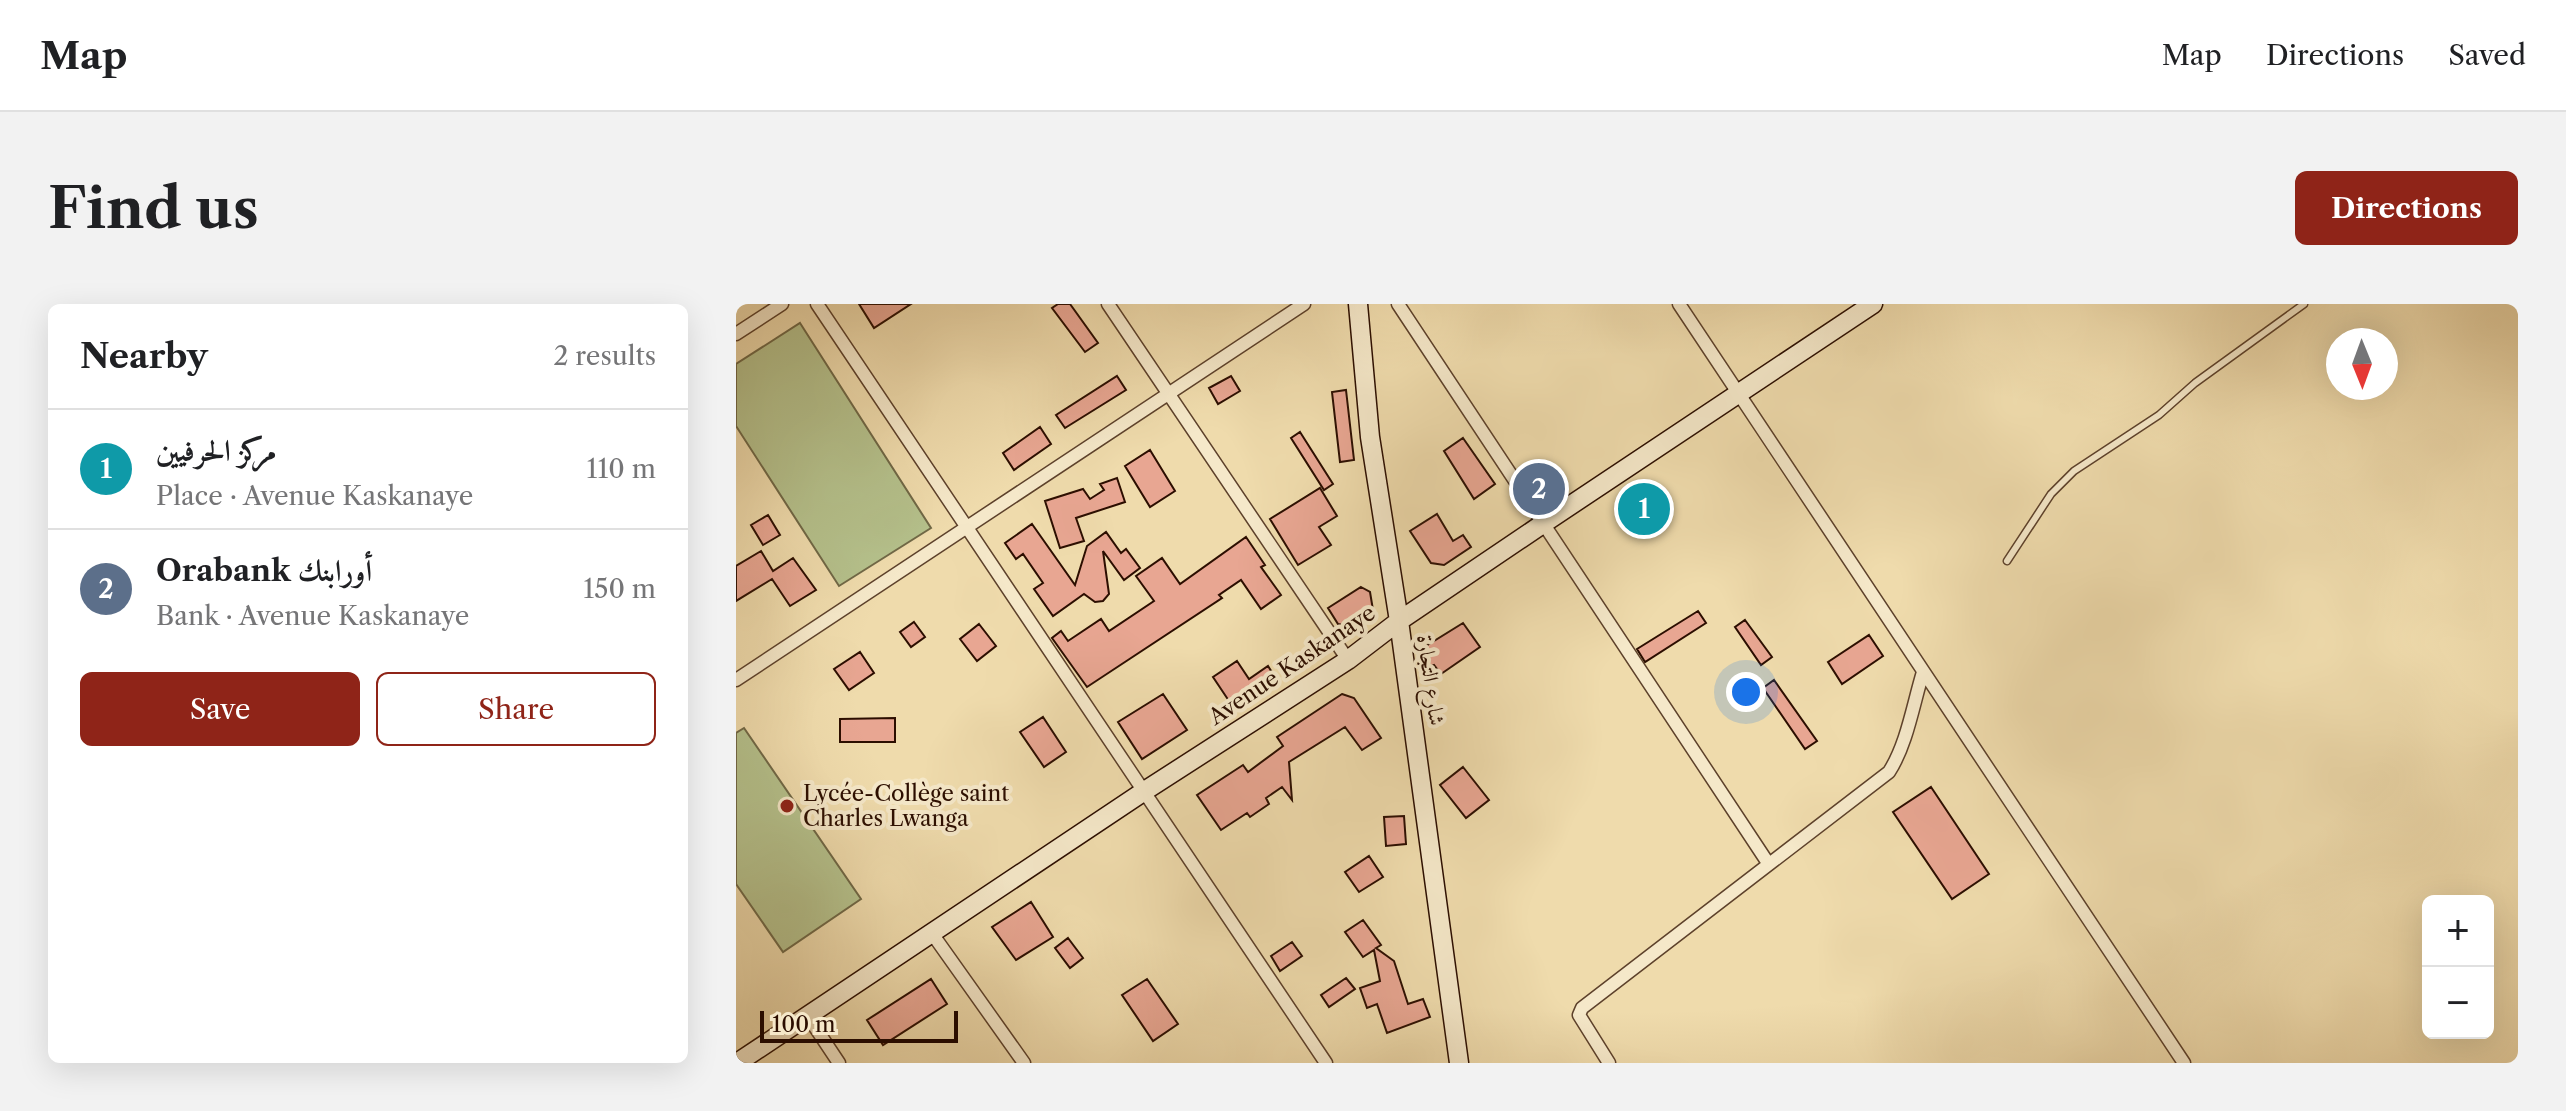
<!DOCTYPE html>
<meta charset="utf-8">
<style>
:root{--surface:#fff;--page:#f2f2f2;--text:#202124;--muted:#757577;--line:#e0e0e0;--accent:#8f2418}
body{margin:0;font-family:"Libre Caslon Text",Amiri,serif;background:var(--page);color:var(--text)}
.controls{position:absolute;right:24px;bottom:24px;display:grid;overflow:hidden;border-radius:12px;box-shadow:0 8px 32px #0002}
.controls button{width:72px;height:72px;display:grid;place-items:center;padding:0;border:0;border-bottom:2px solid var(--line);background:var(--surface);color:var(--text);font:40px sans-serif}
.compass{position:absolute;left:1590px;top:24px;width:72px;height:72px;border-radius:50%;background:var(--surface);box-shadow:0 8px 32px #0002;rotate:179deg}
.scale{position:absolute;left:24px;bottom:20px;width:198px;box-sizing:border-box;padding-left:8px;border:4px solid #2c0e00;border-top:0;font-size:22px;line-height:28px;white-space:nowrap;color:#2c0e00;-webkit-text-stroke:6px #f5e8c9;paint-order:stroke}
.you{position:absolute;left:1010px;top:388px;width:28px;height:28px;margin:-20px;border:6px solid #fff;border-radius:50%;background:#1a73e8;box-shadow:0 0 0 12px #1a73e833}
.badge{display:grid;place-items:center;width:52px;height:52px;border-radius:50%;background:var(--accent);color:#fff;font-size:26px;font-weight:700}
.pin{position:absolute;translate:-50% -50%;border:4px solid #fff;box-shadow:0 2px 8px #0006}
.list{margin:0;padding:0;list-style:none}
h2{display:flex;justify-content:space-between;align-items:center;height:104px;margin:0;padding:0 32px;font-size:34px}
h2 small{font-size:26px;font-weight:400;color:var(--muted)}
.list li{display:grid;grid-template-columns:52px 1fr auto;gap:24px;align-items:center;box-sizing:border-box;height:120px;padding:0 32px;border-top:2px solid var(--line)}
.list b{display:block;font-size:30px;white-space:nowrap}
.list p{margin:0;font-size:26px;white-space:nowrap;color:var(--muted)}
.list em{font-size:26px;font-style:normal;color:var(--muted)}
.actions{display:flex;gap:16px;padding:24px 32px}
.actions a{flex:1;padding:18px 0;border:2px solid var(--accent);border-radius:12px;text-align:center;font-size:28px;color:var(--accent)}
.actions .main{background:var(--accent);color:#fff}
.map{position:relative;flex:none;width:1782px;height:759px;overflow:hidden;border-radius:12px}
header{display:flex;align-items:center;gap:48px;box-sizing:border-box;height:112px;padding:0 40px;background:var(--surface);border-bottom:2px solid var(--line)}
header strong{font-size:38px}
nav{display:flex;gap:44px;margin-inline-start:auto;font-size:28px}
.intro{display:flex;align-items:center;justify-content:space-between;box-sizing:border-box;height:192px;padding:0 48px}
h1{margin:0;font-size:56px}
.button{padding:20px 36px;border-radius:12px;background:var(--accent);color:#fff;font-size:28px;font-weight:700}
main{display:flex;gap:48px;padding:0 48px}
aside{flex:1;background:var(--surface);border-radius:12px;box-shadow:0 8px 32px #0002}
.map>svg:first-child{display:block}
</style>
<header>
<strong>Map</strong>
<nav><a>Map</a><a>Directions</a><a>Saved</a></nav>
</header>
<div class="intro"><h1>Find us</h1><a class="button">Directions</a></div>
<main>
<aside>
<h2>Nearby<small>2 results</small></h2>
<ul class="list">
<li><span class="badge" style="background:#0f9aa8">1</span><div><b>مركز الحرفيين</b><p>Place · Avenue Kaskanaye</p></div><em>110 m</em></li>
<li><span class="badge" style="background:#5c6f8a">2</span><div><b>Orabank أورابنك</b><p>Bank · Avenue Kaskanaye</p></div><em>150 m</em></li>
</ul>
<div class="actions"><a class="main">Save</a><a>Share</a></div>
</aside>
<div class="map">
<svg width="1782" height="759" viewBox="0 0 1782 759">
<rect width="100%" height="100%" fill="#efdbac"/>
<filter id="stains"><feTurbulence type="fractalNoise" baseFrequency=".0025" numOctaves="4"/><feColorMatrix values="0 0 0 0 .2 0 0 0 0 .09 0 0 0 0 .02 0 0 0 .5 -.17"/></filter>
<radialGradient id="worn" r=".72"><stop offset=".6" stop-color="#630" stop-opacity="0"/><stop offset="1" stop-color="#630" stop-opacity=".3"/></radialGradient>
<path fill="#b5c18c" stroke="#706846" stroke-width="2" d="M64 19 195 224 103 282 0 122V60Z
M8 424 125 595 47 648 0 580V429Z"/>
<path fill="#e8a692" stroke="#2c0e00" stroke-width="2" d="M123 0H175L138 24Z
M322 0H334L362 39 349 48 316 4Z
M381 72 390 86 329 124 320 111Z
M495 72 504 87 482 100 473 84Z
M610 86 618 156 604 158 596 88Z
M304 123 315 140 278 166 267 149Z
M564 128 597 180 588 186 555 134Z
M727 134 759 180 738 195 708 147Z
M414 146 439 187 414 203 389 162Z
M381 174 389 198 340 214 348 237 324 244 309 197 347 185 354 195 368 186 364 180Z
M584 184 601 212 583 223 595 241 562 261 534 215Z
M701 210 717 237 727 231 735 243 708 261 695 259 674 227Z
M32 211 44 231 27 241 15 221Z
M296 220 339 281 351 242 370 228 385 249 390 245 404 264 388 276 367 247 373 290 367 297 359 298 348 290 317 312 298 285 307 279 287 250 280 255 269 239Z
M510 233 529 261 525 263 545 291 525 305 505 276 483 291 486 294 351 383 316 334 325 327 332 337 365 315 373 327 418 297 400 272 426 254 444 280Z
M25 247 37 267 57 254 80 286 54 302 36 275 0 297V262Z
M625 283 634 288 637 306 612 322 602 320 592 304Z
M962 307 970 319 909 358 901 345Z
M1009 316 1036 353 1025 361 999 323Z
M178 318 189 333 175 343 164 328Z
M727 319 744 343 705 370 698 361 693 363 690 342Z
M243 320 260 342 241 357 224 335Z
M1133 331 1147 352 1106 380 1092 358Z
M124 348 138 369 113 386 98 365Z
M501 357 513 375 532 362 539 373 495 400 477 373Z
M1038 376 1081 437 1069 445 1027 384Z
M427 390 451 426 406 455 382 418Z
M606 390 618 394 645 434 626 446 609 423 553 458 556 496 546 483 530 494 533 500 514 513 511 509 485 526 461 491 507 461 512 468 547 442 541 433Z
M307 413 330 448 308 463 284 428Z
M159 414V438H104V415Z
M727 463 753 496 730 514 704 481Z
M1195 483 1253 570 1216 595 1157 508Z
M668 512 670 540 650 542 648 513Z
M633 552 647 573 623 588 609 568Z
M295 598 317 633 280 656 256 623Z
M627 616 645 641 640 644 658 657 672 700 687 695 694 713 651 729 641 700 631 704 624 684 644 677 638 646 627 653 609 628Z
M332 634 347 654 334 664 319 644Z
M556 638 566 652 544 667 535 652Z
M610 674 619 685 593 703 585 691Z
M195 675 211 700 147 741 131 716Z
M411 675 442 720 417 737 386 691Z"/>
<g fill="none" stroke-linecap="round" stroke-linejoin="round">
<g stroke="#5d412b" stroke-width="9">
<path id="lane" d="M1271 257 1315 190 1338 167 1423 111 1459 79 1568 0"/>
</g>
<g stroke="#5d412b" stroke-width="15">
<path id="street" d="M81 0 590 759
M372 0 612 356
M662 0 1032 559
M943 0 1448 759
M0 30 46 0
M0 376 568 0
M195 628 288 759
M71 711 103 759
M873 759 843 711 846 704 1153 468C1171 440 1177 401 1187 368"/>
</g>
<g stroke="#2c0e00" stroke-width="21">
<path id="secondary" d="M622 0 634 133 663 317 723 759
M1 759 407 488 612 356 663 317 808 219 1137 0"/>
</g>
<use href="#lane" stroke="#f5e8c9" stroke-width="6"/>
<use href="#street" stroke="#f5e8c9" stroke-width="12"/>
<use href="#secondary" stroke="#f5e8c9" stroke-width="18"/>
</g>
<circle fill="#8f2418" stroke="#f5e8c9" stroke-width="3" cx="51" cy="502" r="8"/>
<g text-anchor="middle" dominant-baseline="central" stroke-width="8" stroke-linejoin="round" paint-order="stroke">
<g font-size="22" fill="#2c0e00" stroke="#f5e8c9">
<text transform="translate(556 361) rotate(-34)">Avenue Kaskanaye</text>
<text transform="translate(695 376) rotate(82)">شارع التجارة</text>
</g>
<g font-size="22" fill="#2c0e00" stroke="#f5e8c9" text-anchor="start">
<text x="67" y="489">Lycée-Collège saint<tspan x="67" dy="25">Charles Lwanga</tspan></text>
</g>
</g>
<rect width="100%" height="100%" filter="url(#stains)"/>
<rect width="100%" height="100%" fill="url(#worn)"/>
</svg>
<div class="controls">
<button>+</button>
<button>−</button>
</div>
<svg class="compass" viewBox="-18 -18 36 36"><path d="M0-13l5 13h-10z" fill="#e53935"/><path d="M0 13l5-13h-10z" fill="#757577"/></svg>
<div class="scale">100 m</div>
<div class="you"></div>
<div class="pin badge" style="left:908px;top:205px;background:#0f9aa8">1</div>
<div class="pin badge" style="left:803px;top:185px;background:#5c6f8a">2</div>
</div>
</main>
